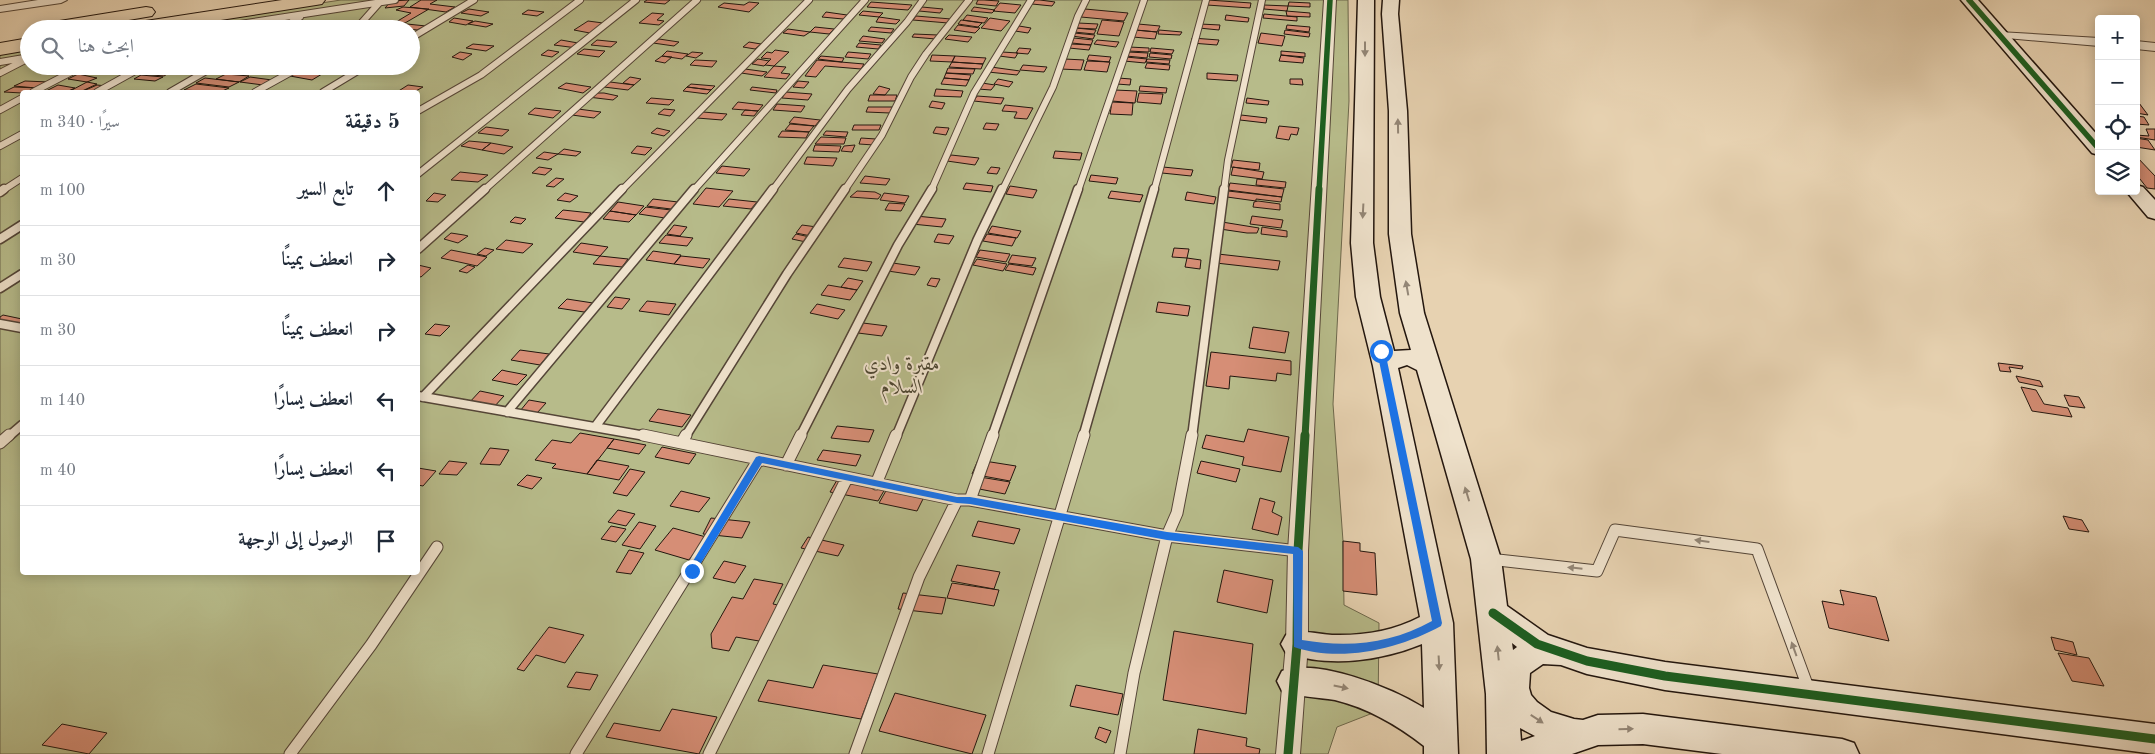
<!DOCTYPE html>
<html lang="ar">
<meta charset="utf-8">
<style>
:root{--surface:#fff;--page:#f6f6f7;--text:#1f2937;--muted:#747a83;--line:#e0e1e3}
body{margin:0;font-family:"Old Standard TT",Amiri,serif;background:var(--page);color:var(--text);direction:rtl}
.controls{position:absolute;right:15px;top:15px;display:grid;overflow:hidden;border-radius:5px;box-shadow:0 2px 12px #0003}
.controls button{width:45px;height:45px;display:grid;place-items:center;padding:0;border:0;border-bottom:1px solid var(--line);background:var(--surface);color:var(--text);font:25px sans-serif}
.stop{position:absolute;width:15px;height:15px;margin:-11px;border:4px solid #1a73e8;border-radius:50%;background:#fff}
.stop.end{background:#1a73e8;border-color:#fff;box-shadow:0 1px 5px #0008}
.list{margin:0;padding:0;list-style:none}
h2{display:flex;justify-content:space-between;align-items:center;height:65px;margin:0;padding:0 20px;font-size:21px}
h2 small{font-size:16px;font-weight:400;color:var(--muted)}
.list li{display:grid;grid-template-columns:32px 1fr auto;gap:15px;align-items:center;box-sizing:border-box;height:70px;padding:0 20px;border-top:1px solid var(--line)}
.list b{display:block;font-size:19px;white-space:nowrap}
.list em{font-size:16px;font-style:normal;color:var(--muted)}
.icon{flex:none;width:28px;height:28px;fill:none;stroke:currentColor;stroke-width:2;stroke-linecap:round;stroke-linejoin:round}
.map{position:relative;flex:none;width:2155px;height:754px;overflow:hidden;direction:ltr}
.search{position:absolute;background:var(--surface);box-shadow:0 2px 12px #0003;left:20px;top:20px;width:400px;height:55px;display:flex;align-items:center;gap:12px;box-sizing:border-box;padding:0 18px;border-radius:28px;color:var(--muted);font-size:19px}
.panel{position:absolute;background:var(--surface);box-shadow:0 2px 12px #0003;left:20px;top:90px;width:400px;height:485px;border-radius:5px;direction:rtl}
.map>svg:first-child{display:block}
</style>
<div class="map">
<svg width="2155" height="754" viewBox="0 0 2155 754">
<rect width="100%" height="100%" fill="#e7d2b1"/>
<filter id="stains"><feTurbulence type="fractalNoise" baseFrequency=".004" numOctaves="4"/><feColorMatrix values="0 0 0 0 .2 0 0 0 0 .09 0 0 0 0 .02 0 0 0 .5 -.17"/></filter>
<radialGradient id="worn" r=".72"><stop offset=".6" stop-color="#630" stop-opacity="0"/><stop offset="1" stop-color="#630" stop-opacity=".3"/></radialGradient>
<path fill="#b7bb8a" stroke="#6d684c" fill-rule="evenodd" d="M341 0H1348L1349 101 1333 404 1343 541 1344 605 1379 623 1378 711 1337 727 1328 754H0V52L29 47V66H411V29H148ZM22 92H418V572H22Z"/>
<path fill="#d68e76" stroke="#23160e" d="M409 0 404 6 385 8 391 1Z
M421 0H437L430 4 455 7 446 12 410 7Z
M647 0H670L665 4 644 2Z
M978 0H984L999 1 996 6 976 4Z
M1035 0H1040L1055 2 1052 6 1032 4Z
M1208 0 1251 3 1250 8 1207 5Z
M749 2 759 3 749 12 718 7 724 3 744 5Z
M871 2 912 5 908 10 867 7Z
M1289 2 1310 3V7L1288 6Z
M1000 3 1021 5 1015 13 993 11Z
M1264 5 1288 6 1287 11 1264 9Z
M403 7 429 9 405 23 396 22 411 13 396 10Z
M922 7 943 9 940 13 919 11Z
M974 7 995 10 992 13 971 11Z
M469 9 489 12 481 16 461 13Z
M1085 9 1128 13 1124 21 1081 17Z
M528 10 544 12 537 16 522 14Z
M863 11 883 13 879 17 859 15Z
M1286 11 1310 13V17L1287 16Z
M826 12 847 15 843 19 822 17Z
M652 13 664 14 657 20 664 21 659 25 639 23Z
M1264 14 1297 17V21L1263 18Z
M967 15 988 18 984 23 963 20Z
M1226 15 1249 18 1248 22 1225 20Z
M916 16 951 19 948 23 913 20Z
M879 17 900 20 896 24 876 22Z
M454 18 473 21 466 25 449 22Z
M990 18 1010 21 1001 31 981 28Z
M961 20 982 23 978 27 958 24Z
M1102 20 1124 22 1119 36 1097 34Z
M475 21 493 24 486 27 468 24Z
M588 21 603 23 595 34 574 30Z
M1078 23 1098 24 1096 29 1076 28Z
M407 24 426 26 417 30 399 28Z
M1138 24 1160 26 1157 32 1135 30Z
M1200 24 1220 25 1219 30 1199 28Z
M958 25 980 28 975 33 954 30Z
M1287 25 1310 27 1309 32 1286 29Z
M1019 26 1031 28 1028 33 1015 31Z
M815 27 834 29 829 34 810 32Z
M871 27 894 29 891 33 868 31Z
M1076 28 1096 30 1094 34 1074 32Z
M788 29 810 32 804 36 783 33Z
M1136 30 1157 32 1155 39 1133 37Z
M1159 30 1182 32 1180 35 1158 34Z
M1285 30 1310 33 1309 37 1284 34Z
M1074 33 1095 35 1093 39 1072 36Z
M1261 33 1285 36 1282 46 1258 43Z
M914 34 938 35 936 39 912 37Z
M949 35 972 37 968 42 945 39Z
M863 36 885 39 882 43 859 41Z
M1074 38 1093 40 1091 45 1072 43Z
M1192 38 1219 40 1217 45 1191 43Z
M659 39 679 42 674 46 653 43Z
M561 40 578 43 577 48 554 45Z
M597 40 617 42 611 47 591 45Z
M1097 40 1119 42 1116 47 1094 44Z
M749 42 761 44 755 49 743 47Z
M859 43 881 45 878 49 856 47Z
M473 44 494 46 486 51 466 48Z
M1071 44 1091 45 1089 50 1069 48Z
M1129 47 1149 48V52L1128 51Z
M1019 48 1031 49 1028 54 1016 53Z
M1151 48 1174 50 1172 54 1150 52Z
M584 49 605 51 599 57 577 54Z
M548 50 559 52 552 57 541 55Z
M775 50 789 52 774 66 765 65 771 59 761 58 767 52 772 53Z
M667 51 688 54 682 59 662 56Z
M1281 51 1305 53V57L1281 55Z
M460 52 472 54 463 60 452 57Z
M692 52 703 53 696 58 686 56Z
M848 52 871 54 868 59 845 57Z
M1002 52 1018 53 1015 58 999 56Z
M1128 52 1148 53 1147 58 1126 56Z
M1150 53 1172 55 1171 59 1149 57Z
M932 55 955 56 952 62 930 61Z
M1089 55 1111 57 1109 62 1087 60Z
M1281 55 1304 58 1303 63 1279 61Z
M662 56 672 57 665 63 655 61Z
M821 56 844 58 842 62 818 59Z
M955 56 986 58 983 64 952 62Z
M1126 57 1147 59 1145 63 1124 61Z
M758 59 769 61 764 66 752 64Z
M1065 59 1084 60 1081 70 1061 69Z
M1147 59 1170 60 1169 64 1146 62Z
M695 60 717 61 712 67 690 65Z
M817 60 864 64 861 69 825 66 816 77 805 76Z
M1087 61 1110 62 1107 72 1084 70Z
M952 62 983 64 981 69 949 67Z
M1147 63 1170 65 1169 70 1145 68Z
M1023 65 1047 67 1044 72 1020 70Z
M774 66 786 67 781 73 790 74 786 79 764 77Z
M991 67 1020 71 1017 75 988 72Z
M948 68 975 69 973 74 946 73Z
M152 69 174 70 164 76 141 74Z
M745 69 767 72 762 76 741 73Z
M299 71 322 74 312 80 290 76Z
M946 73 971 75 969 80 944 78Z
M1207 73 1238 75 1237 81 1207 79Z
M78 74 97 78 87 82 68 79Z
M226 74 249 76 239 82 216 79Z
M141 75 163 77 155 81 134 79Z
M250 77 272 80 263 85 240 82Z
M630 77 641 79 634 85 623 83Z
M205 78 239 82 229 87 196 83Z
M944 78 969 80 966 86 941 84Z
M1118 78 1131 79 1130 85 1117 84Z
M998 79 1013 82 1009 87 994 84Z
M1290 79H1302L1303 85 1290 84Z
M25 81 49 82 36 88 14 86Z
M798 81 809 82 804 88 793 87Z
M87 82 97 84 80 92 70 91Z
M610 82 634 85 628 90 604 87Z
M566 83 591 87 583 93 558 88Z
M982 83 995 85 991 90 978 89Z
M196 84 229 88 220 92 184 90Z
M691 84 715 86 711 90 687 87Z
M58 85 75 88 66 92 46 91Z
M97 85 107 86 94 92H81Z
M408 85 423 87 414 92H397Z
M879 86 890 89 885 95 873 94Z
M1140 86 1167 88 1166 93 1139 91Z
M14 87 38 88 30 92 22 93 4 92Z
M687 87 711 90 707 94 683 91Z
M752 87 777 90 776 93 750 90Z
M936 89 963 91 961 97 934 96Z
M1115 90 1137 91 1135 103 1112 101Z
M786 92 812 94 808 100 782 98Z
M596 93H604L618 96 613 100 588 97Z
M1139 93 1163 94 1161 104 1137 102Z
M870 95H897L895 101H868Z
M977 96 1004 98 1001 104 974 101Z
M651 98 674 100 669 105 646 103Z
M1247 98 1269 101 1268 105 1246 103Z
M932 101 945 103 942 109 929 107Z
M738 102 763 105 758 111 732 109Z
M1112 102 1133 103 1132 115 1110 114Z
M2136 103H2139L2148 115 2136 113Z
M777 104 805 106 801 112 773 110Z
M1005 105 1033 108 1027 119 1014 118 1017 112 1002 111Z
M868 107H892L890 113 866 112Z
M535 108 561 111 553 118 528 114Z
M578 109 601 112 594 118 572 115Z
M664 109 675 110 670 116 658 114Z
M745 110 758 111 754 116 741 115Z
M703 112 727 114 722 120 697 118Z
M1241 115 1267 118 1266 123 1240 120Z
M2136 116 2144 117 2149 125 2136 124Z
M794 117 820 120 815 126 789 123Z
M986 123 999 124 996 130 983 129Z
M790 124 814 126 809 132 785 130Z
M854 125H881L879 130H852Z
M1279 126 1299 128 1297 135 1291 134 1289 140 1276 138Z
M486 127 509 130 502 136 478 133Z
M936 127 949 128 946 135 933 133Z
M657 128 670 131 664 136 651 133Z
M2146 129H2155V140L2136 137V135L2149 136Z
M782 131 809 132 806 138 778 137Z
M826 131 848 132 846 137 823 135Z
M821 137 846 138 844 144H815Z
M861 138 876 139 874 145 859 144Z
M2136 138 2148 140 2155 150 2136 147Z
M469 141 491 143 482 150 461 146Z
M491 143 513 147 504 154 482 150Z
M815 145 841 146 839 152 813 151Z
M855 145 852 152 841 151 844 146Z
M637 146 652 148 645 155 631 153Z
M564 149 575 151 581 152 576 156 558 154Z
M1055 151 1082 153 1080 160 1053 158Z
M544 152 558 154 548 160 536 158Z
M951 155 979 158 975 165 947 161Z
M2136 156 2155 176V189L2147 188 2136 174Z
M807 157 837 158 833 166 804 164Z
M1233 160 1260 163 1259 170 1231 167Z
M722 166 750 169 744 176 716 173Z
M539 167 552 169 545 175 532 173Z
M991 167 1000 168 997 174 987 173Z
M1163 167 1193 170 1191 176 1162 173Z
M1233 167 1264 172 1262 179 1231 175Z
M460 172 488 175 478 182 451 180Z
M1091 175 1118 178 1116 184 1089 181Z
M865 176 890 179 886 185 860 183Z
M556 178 564 179 554 187 546 186Z
M1257 179 1286 182 1285 188 1256 185Z
M966 183 993 186 991 192 963 189Z
M1230 183 1284 189 1282 197 1228 190Z
M1010 186 1037 190 1033 198 1006 194Z
M706 188 733 191 719 207 693 204Z
M857 191 875 192 881 195 878 199 850 197Z
M1111 191 1143 195 1140 202 1108 198Z
M1228 191 1282 197 1281 202 1256 199V201L1227 197Z
M1187 192 1216 197 1214 204 1185 200Z
M434 193 446 195 438 202 426 201Z
M565 193 578 196 570 202 557 200Z
M884 193 909 196 905 203 880 200Z
M653 199 678 202 671 209 647 206Z
M729 199 757 202 751 209 723 206Z
M1258 201 1280 204V210L1253 207 1254 202Z
M618 202 644 206 636 215 610 211Z
M889 203 905 204 901 211 885 210Z
M646 207 671 210 665 218 639 214Z
M563 210 591 213 584 222 555 218Z
M610 211 636 215 629 222 603 219Z
M916 216 946 219 942 227 912 224Z
M1252 216 1283 220 1281 228 1250 224Z
M515 217 526 219 521 224 510 222Z
M1222 222 1259 228 1257 233H1247L1220 229Z
M674 225 687 227 680 236 667 234Z
M802 225 817 227 811 236 796 233Z
M992 226 1021 231 1017 238 988 233Z
M1262 227 1287 231V237L1261 234Z
M451 233 464 235 468 236 458 243 444 239Z
M796 234 810 237 806 242 792 239Z
M938 234 954 236 949 244 934 242Z
M987 234 1016 238 1012 246 983 241Z
M666 235 693 238 687 246 659 243Z
M506 240 533 244 523 253 496 249Z
M581 243 608 247 600 256 573 252Z
M485 248 494 250 486 256 477 254Z
M1174 248 1189 249 1187 258 1172 257Z
M451 250 487 257 477 266 441 258Z
M980 250 1010 254 1006 262 976 257Z
M653 251 681 255 674 264 646 260Z
M1218 254 1280 261 1278 270 1216 263Z
M1012 255 1036 258 1032 266 1008 263Z
M600 256 628 259 622 267 593 264Z
M681 256 710 259 703 268 674 264Z
M844 258 872 262 867 271 838 267Z
M1187 258 1201 260 1200 269 1185 267Z
M977 259 1007 264 1003 271 973 265Z
M886 262 920 267 915 275 881 270Z
M1009 264 1036 268 1033 275 1005 270Z
M418 265 431 268 421 277 418 276Z
M468 265 475 267 467 273 459 271Z
M848 278 863 281 857 290 841 287Z
M931 278 940 279 936 287 927 285Z
M828 285 857 290 850 300 821 295Z
M615 297 630 299 622 309 607 307Z
M567 299 593 303 584 312 558 308Z
M647 301 676 304 669 315 639 311Z
M1158 302 1190 306 1188 316 1156 312Z
M817 304 845 310 838 319 810 313Z
M3 315 22 319V325L0 321V317Z
M855 322 887 326 882 336 850 332Z
M435 324 450 326 440 336 425 334Z
M1253 327 1289 332 1285 353 1249 348Z
M520 350 549 354 540 365 511 360Z
M1211 352 1291 361V375L1277 373 1276 381 1230 376 1229 389 1206 386Z
M1998 363 2023 366 2022 369 2009 367 2011 372 2000 371Z
M502 370 506 371 527 375 517 385 492 380Z
M2016 376 2040 381 2043 387 2019 382Z
M2021 387 2036 390 2044 404 2068 408 2072 417 2032 411Z
M480 391 504 396 493 408 468 404Z
M2064 395 2079 397 2085 408 2069 406Z
M529 400 546 403 537 413 520 411Z
M658 409 691 415 682 427 649 421Z
M837 426 874 430 869 442 831 438Z
M1248 429 1289 437 1281 472 1242 465 1244 457 1202 448 1206 435 1244 442Z
M580 433 614 439 587 474 552 468 556 464 535 460 552 440 571 443Z
M614 439 646 445 639 454 607 448Z
M662 447 696 454 689 464 655 457Z
M490 448 509 450 500 465 480 464Z
M823 450 861 455 856 466 817 460Z
M597 460 629 466 619 480 587 474Z
M978 460 1016 466 1010 481 972 474Z
M449 461 467 463 457 475 439 474Z
M1201 461 1240 469 1236 482 1197 473Z
M418 468 436 471 423 486 418 485Z
M630 469 645 472 627 496 613 493Z
M527 475 542 478 532 489 517 485Z
M974 476 1010 482 1005 494 969 487Z
M837 480 885 489 878 501 830 492Z
M887 489 924 497 917 511 879 503Z
M681 491 710 498 699 512 670 506Z
M1260 498 1275 502 1272 512 1282 517 1278 535 1252 529Z
M618 510 635 514 626 526 608 522Z
M2063 516 2082 520 2089 532 2069 529Z
M711 518 750 522 742 538 703 534Z
M978 521 1020 529 1014 544 972 536Z
M639 522 656 526 640 549 622 545Z
M611 526 626 529 616 542 601 539Z
M673 528 706 537 689 560 655 550Z
M808 537 844 545 838 556 801 548Z
M1343 541 1360 543V551L1375 553 1377 595 1343 591Z
M629 550 644 553 631 574 616 572Z
M724 561 746 566 735 583 713 578Z
M957 565 1000 572 994 589 951 581Z
M1224 570 1273 580 1267 613 1217 602Z
M754 579 783 584 773 604 778 605 759 641 736 637 729 651 712 648 711 634 732 597 743 599Z
M952 583 999 590 994 606 947 598Z
M1840 590 1876 597 1889 641 1829 628 1822 601 1844 605Z
M903 593 946 598 942 614 898 609Z
M549 627 584 635 565 663 536 655 524 671 517 669Z
M1174 631 1253 644 1246 714 1163 700Z
M2051 637 2073 642 2077 655 2055 650Z
M2058 653 2089 658 2104 686 2072 681Z
M823 665 878 674 861 719 758 701 768 680 813 688Z
M576 672 598 675 590 690 567 687Z
M1076 685 1123 694 1118 715 1070 706Z
M895 693 986 715 972 754 879 731Z
M672 709 717 717 699 754 606 737 614 723 660 731Z
M62 724 107 733 89 754 42 745Z
M1099 727 1111 731 1106 743 1095 738Z
M1198 729 1247 738 1246 746 1260 749 1259 754H1194Z"/>
<g fill="none" stroke-linecap="round" stroke-linejoin="round">
<g stroke="#544537" stroke-width="8">
<path id="lane-far2" d="M207 29 395 0
M280 29 300 17
M356 29 380 2
M411 38 474 0
M0 62 24 58
M0 73 29 58
M33 92 83 66
M97 92 144 66
M170 92 215 66
M255 92 302 66
M323 92 366 66
M0 110 22 98
M418 111 481 75 580 0
M0 146 22 134
M418 174 636 0
M2 191 22 178
M483 191 697 0
M621 191 809 0
M693 191 865 0
M772 191 848 89 907 22 923 0
M844 191 882 135 911 77 926 54 969 0
M931 191 974 93 1031 0
M1002 191 1053 87 1078 16 1086 0
M1078 191 1144 0
M1154 191 1206 0
M1224 191 1228 160 1262 0"/>
</g>
<g stroke="#544537" stroke-width="11">
<path id="lane-far1" d="M0 192 4 189
M0 239 22 225
M418 249 485 189
M0 288 22 274
M0 324 22 328
M418 396 651 437
M423 397 622 189
M507 412 694 189
M595 427 773 189
M8 437 22 425
M685 437 787 274 845 189
M800 437 898 245 932 189
M896 437 977 241 1002 189
M992 437 1078 189
M1083 437 1154 189
M1192 437 1224 189"/>
</g>
<g stroke="#544537" stroke-width="13">
<path id="lane" d="M643 435 957 500H970L1167 536 1298 551
M682 442 686 435
M0 443 9 435
M786 465 801 435
M876 484 896 435
M970 500 993 435
M1489 559 1597 571 1615 530 1757 549 1809 690
M290 754 371 645 437 547
M576 754 759 459
M709 754 847 478
M855 754 919 577 957 500
M988 754 1084 435
M1120 754 1134 673 1167 536 1177 513 1192 435"/>
</g>
<g stroke="#544537" stroke-width="2">
<path id="street" d="M38 0H67L61 3 0 12V6Z
M1324 0H1336L1308 551V644L1300 754H1276L1286 644 1288 551Z
M1999 32 2099 38V46L1995 37 1993 35 1995 33Z
M2136 41 2155 43V51L2136 49Z"/>
</g>
<g stroke="#23160e" stroke-width="3">
<path id="secondary" d="M1358 0H1374L1373 243 1380 297 1394 351 1411 350 1400 313 1389 234V111L1382 14 1383 0H1399L1398 14 1407 111 1411 234 1424 313 1501 559 1507 606 1548 635 1587 648 1665 662 2155 724V754L1665 690 1587 674 1561 665 1543 664 1530 673 1529 688 1531 695 1537 702 1551 712 1574 719 1583 720 1598 715 1643 714 1842 739 1854 743 1859 754H1722L1643 744 1598 745 1572 754H1487L1486 694 1471 559 1417 370 1407 365 1398 368 1453 623 1458 754H1424V746C1397 725 1368 708 1335 700 1317 697 1299 697 1282 691L1277 681 1282 671C1318 658 1392 688 1424 708L1422 644C1380 661 1330 668 1286 653L1281 644 1286 635C1301 629 1316 634 1332 635 1363 636 1393 631 1420 617L1373 366 1356 297 1351 243ZM1512 643 1517 647 1513 650ZM1520 728 1535 736 1521 741Z
M1961 0H1978L2099 137V155L2092 153Z
M2136 185 2143 187 2155 200V219L2148 217 2126 191H2136Z"/>
</g>
<g stroke="#23160e" stroke-width="2">
<path id="primary" d="M282 0H325L322 4 316 5 163 29H117L120 25 126 24Z
M146 7 152 8 155 12 152 16 76 29H32L35 25 41 24Z
M29 38V50L0 55V43Z"/>
</g>
<use href="#lane-far2" stroke="#efe2cc" stroke-width="6"/>
<use href="#lane-far1" stroke="#efe2cc" stroke-width="8"/>
<use href="#lane" stroke="#efe2cc" stroke-width="11"/>
<use href="#street" fill="#efe2cc" fill-rule="evenodd"/>
<use href="#secondary" fill="#efe2cc" fill-rule="evenodd"/>
<use href="#primary" fill="#e7d2b1" fill-rule="evenodd"/>
<g stroke="#efe2cc" stroke-width="8">
<path id="cycleway-far2" d="M1969 0 2099 149
M1319 191 1330 0"/>
</g>
<g stroke="#efe2cc" stroke-width="10">
<path id="cycleway-far1" d="M1305 437 1319 189"/>
</g>
<g stroke="#efe2cc" stroke-width="12">
<path id="cycleway" d="M1493 613 1537 644 1587 661 1665 676 2155 739
M1288 754 1297 644 1298 551 1305 435"/>
</g>
<use href="#cycleway-far2" stroke="#1b5e20" stroke-width="5.5"/>
<use href="#cycleway-far1" stroke="#1b5e20" stroke-width="7"/>
<use href="#cycleway" stroke="#1b5e20" stroke-width="9"/>
</g>
<defs><path id="oneway-solid" d="M-6-.8H1V-3.2L6.5 0L1 3.2V.8H-6Z" transform="scale(1.25)"/></defs>
<g fill="#938676">
<use href="#oneway-solid" transform="translate(1365 49) rotate(90)"/>
<use href="#oneway-solid" transform="translate(1398 126) rotate(-91)"/>
<use href="#oneway-solid" transform="translate(1363 211) rotate(93)"/>
<use href="#oneway-solid" transform="translate(1407 288) rotate(-100)"/>
<use href="#oneway-solid" transform="translate(1467 494) rotate(-107)"/>
<use href="#oneway-solid" transform="translate(1702 541) rotate(-172)"/>
<use href="#oneway-solid" transform="translate(1575 568) rotate(-174)"/>
<use href="#oneway-solid" transform="translate(1794 649) rotate(-110)"/>
<use href="#oneway-solid" transform="translate(1498 653) rotate(-96)"/>
<use href="#oneway-solid" transform="translate(1439 663) rotate(87)"/>
<use href="#oneway-solid" transform="translate(1341 687) rotate(12)"/>
<use href="#oneway-solid" transform="translate(1537 719) rotate(33)"/>
<use href="#oneway-solid" transform="translate(1626 729) rotate(-1)"/>
</g>
<path fill="#1a73e8" d="M1381 348 1385 351 1442 623 1441 626C1399 649 1341 663 1294 647L1293 554 1167 540 970 504 957 503 762 463 695 573H688L687 571 756 457 759 456 957 497H970L1167 532 1298 547 1303 551 1302 640C1348 648 1391 644 1432 621L1377 351Z"/>
<g text-anchor="middle" dominant-baseline="central" stroke-width="4" stroke-linejoin="round" paint-order="stroke">
<g font-size="20" font-style="italic" fill="#4f4833" stroke="#efe2cc">
<text x="902" y="365">مقبرة وادي<tspan x="902" dy="23">السلام</tspan></text>
</g>
</g>
<rect width="100%" height="100%" filter="url(#stains)"/>
<rect width="100%" height="100%" fill="url(#worn)"/>
</svg>
<div class="controls">
<button>+</button>
<button>−</button>
<button><svg class="icon" aria-label="locate" viewBox="0 0 24 24"><circle cx="12" cy="12" r="6"/><path d="M12 2v4M12 18v4M2 12h4M18 12h4"/></svg></button>
<button><svg class="icon" aria-label="layers" viewBox="0 0 24 24"><path d="M12 4l9 5-9 5-9-5zM3 14l9 5 9-5"/></svg></button>
</div>
<div class="stop" style="left:1381px;top:351px"></div>
<div class="stop end" style="left:692px;top:571px"></div>
<div class="search"><svg class="icon" aria-label="search" viewBox="0 0 24 24"><circle cx="10" cy="10" r="6"/><path d="M15 15l6 6"/></svg>ابحث هنا</div>
<section class="panel">
<h2>5 دقيقة<small>سيرًا · 340 m</small></h2>
<ul class="list">
<li><svg class="icon" aria-label="ahead" viewBox="0 0 24 24"><path d="M12 20V5M6 11l6-6 6 6"/></svg><div><b>تابع السير</b></div><em>100 m</em></li>
<li><svg class="icon" aria-label="right" viewBox="0 0 24 24"><path d="M7 20v-9h11M14 6l5 5-5 5"/></svg><div><b>انعطف يمينًا</b></div><em>30 m</em></li>
<li><svg class="icon" aria-label="right" viewBox="0 0 24 24"><path d="M7 20v-9h11M14 6l5 5-5 5"/></svg><div><b>انعطف يمينًا</b></div><em>30 m</em></li>
<li><svg class="icon" aria-label="left" viewBox="0 0 24 24"><path d="M17 20v-9H6M10 6l-5 5 5 5"/></svg><div><b>انعطف يسارًا</b></div><em>140 m</em></li>
<li><svg class="icon" aria-label="left" viewBox="0 0 24 24"><path d="M17 20v-9H6M10 6l-5 5 5 5"/></svg><div><b>انعطف يسارًا</b></div><em>40 m</em></li>
<li><svg class="icon" aria-label="arrive" viewBox="0 0 24 24"><path d="M6 21V4h12l-3 4 3 4H6"/></svg><div><b>الوصول إلى الوجهة</b></div></li>
</ul>
</section>
</div>
